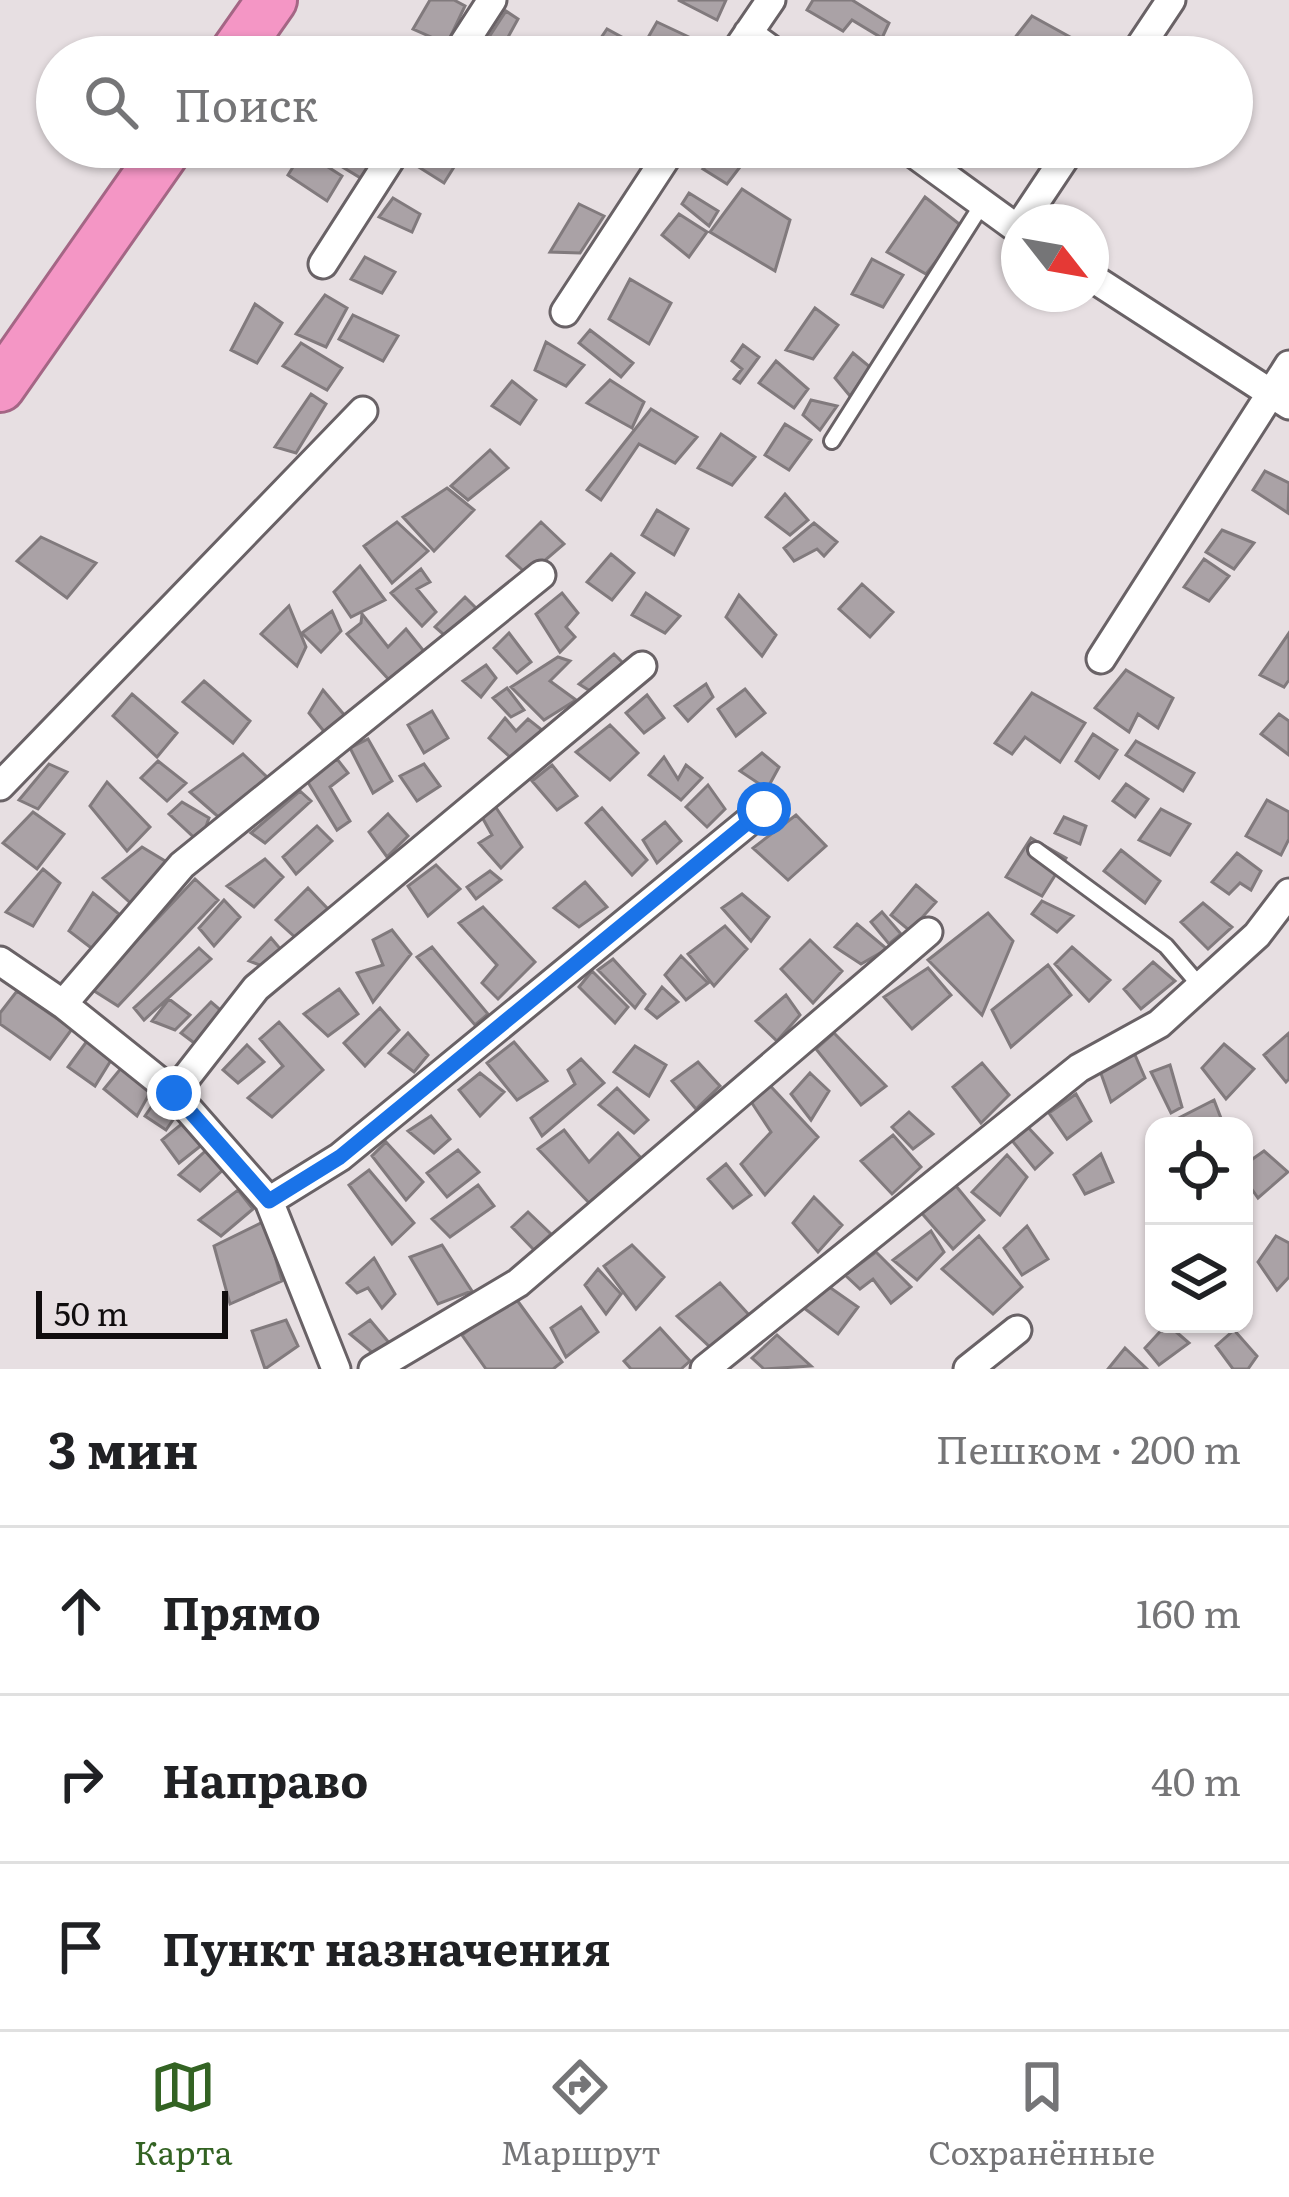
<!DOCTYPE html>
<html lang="ru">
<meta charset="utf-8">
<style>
:root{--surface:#fff;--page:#f2f2f2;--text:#202124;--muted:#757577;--line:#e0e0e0;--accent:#336323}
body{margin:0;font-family:Literata,serif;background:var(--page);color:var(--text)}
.controls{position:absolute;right:36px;bottom:36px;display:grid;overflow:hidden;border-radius:24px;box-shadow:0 3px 9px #0004}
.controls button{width:108px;height:108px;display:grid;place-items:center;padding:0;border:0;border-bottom:3px solid var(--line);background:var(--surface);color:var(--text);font:60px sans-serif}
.compass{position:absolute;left:1001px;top:204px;width:108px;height:108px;border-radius:50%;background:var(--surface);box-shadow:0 3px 9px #0004;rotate:121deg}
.scale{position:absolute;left:36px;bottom:30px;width:192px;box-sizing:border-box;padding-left:12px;border:6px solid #100d0e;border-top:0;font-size:33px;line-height:42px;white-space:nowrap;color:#100d0e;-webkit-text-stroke:9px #e7dfe2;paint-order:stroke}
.stop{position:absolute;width:36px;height:36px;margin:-27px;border:9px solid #1a73e8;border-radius:50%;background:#fff}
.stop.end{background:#1a73e8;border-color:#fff;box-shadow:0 3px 12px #0008}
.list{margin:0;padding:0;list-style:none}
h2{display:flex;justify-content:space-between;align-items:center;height:156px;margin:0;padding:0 48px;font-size:51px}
h2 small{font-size:39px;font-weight:400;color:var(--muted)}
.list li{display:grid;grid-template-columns:78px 1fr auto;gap:36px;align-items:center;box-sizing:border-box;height:168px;padding:0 48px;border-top:3px solid var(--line)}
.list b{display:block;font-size:45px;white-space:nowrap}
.list em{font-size:39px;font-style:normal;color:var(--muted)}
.icon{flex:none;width:66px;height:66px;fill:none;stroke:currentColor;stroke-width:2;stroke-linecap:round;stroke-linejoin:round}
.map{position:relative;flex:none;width:1289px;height:1369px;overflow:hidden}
.search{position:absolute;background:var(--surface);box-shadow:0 3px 9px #0004;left:36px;right:36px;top:36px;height:132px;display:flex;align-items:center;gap:30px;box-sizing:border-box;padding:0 42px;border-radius:66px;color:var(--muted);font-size:45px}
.sheet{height:660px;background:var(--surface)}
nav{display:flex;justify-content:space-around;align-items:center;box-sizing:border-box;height:168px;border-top:3px solid var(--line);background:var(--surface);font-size:33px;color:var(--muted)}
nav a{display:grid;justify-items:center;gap:6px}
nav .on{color:var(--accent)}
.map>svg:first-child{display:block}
</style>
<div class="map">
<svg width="1289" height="1369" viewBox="0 0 1289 1369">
<rect width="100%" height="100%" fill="#e7dfe2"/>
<path fill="#aaa2a6" stroke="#817a7d" stroke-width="3" d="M430 0H454L465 6 447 44 413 29Z
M678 0H726L717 20Z
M813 0H852L889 23 882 38 852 20 843 31 807 10Z
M506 11 518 19 497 57H476Z
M1032 16 1070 37 1054 57H1041L1013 40Z
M657 22 706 45 698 57H588L607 29 642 48Z
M341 147 380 148 364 180 331 160Z
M426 147H437L459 159 444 183 417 166Z
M789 147H830L819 162 787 150Z
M303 151 342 176 327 201 288 175Z
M717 155 740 167 727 184 703 169Z
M742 189 790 220 775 271 710 232Z
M689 193 718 211 709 226 682 204Z
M925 197 963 227 926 274 887 252Z
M393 198 420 214 412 232 379 217Z
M579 204 604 216 580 253 550 252Z
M679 214 707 232 689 257 662 235Z
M365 257 395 272 382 293 351 279Z
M872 259 903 275 883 307 852 294Z
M630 279 671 303 649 344 609 319Z
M325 295 347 308 326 347 296 334Z
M255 304 282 323 257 363 231 350Z
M815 308 838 325 813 359 786 350Z
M353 315 398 336 383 361 339 339Z
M590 330 633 363 621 377 579 343Z
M546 342 584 365 566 386 535 370Z
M301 343 342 368 327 390 283 366Z
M743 345 759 357 740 383 734 379 742 369 732 361Z
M853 353 870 367 850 396 835 378Z
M776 361 808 389 794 408 759 383Z
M610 380 644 402 632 428 587 403Z
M512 381 536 400 520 424 492 406Z
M311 394 326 404 296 453 275 447Z
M811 400 837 406 820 430 803 415Z
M651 409 697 437 675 463 639 444 601 500 587 490Z
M785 424 811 440 789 470 765 455Z
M721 434 755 457 732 485 698 468Z
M490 450 508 468 468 500 451 486Z
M1265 471 1289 483 1288 513 1253 490Z
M447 488 474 510 434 551 403 517Z
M785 494 808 520 790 535 766 517Z
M657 510 688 529 674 555 642 535Z
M397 522 428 551 392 583 364 546Z
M541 522 564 544 528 575 507 556Z
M814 523 837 542 824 556 817 549 794 561 784 548Z
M1222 530 1254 543 1234 569 1206 552Z
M41 537 96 563 67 598 17 561Z
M611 554 634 573 612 600 587 582Z
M1204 559 1229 576 1209 601 1184 587Z
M360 566 385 600 351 617 334 592Z
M421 569 430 582 417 589 436 612 422 626 391 593Z
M862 584 893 612 870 637 839 609Z
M562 593 578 613 566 627 575 637 560 652 536 614Z
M646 593 680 616 665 633 632 615Z
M739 595 776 635 762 656 726 617Z
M465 597 480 612 451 641 435 627Z
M289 606 306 647 297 666 261 634Z
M332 611 341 631 321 652 302 633Z
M362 614 388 647 406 629 427 655 391 682 347 634 361 623Z
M509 633 531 662 517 673 494 648Z
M1289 633V680L1284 687 1260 675Z
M614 654 625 665 595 694 579 684Z
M558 657 570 661 550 681 576 700 544 720 511 687Z
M486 665 496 678 481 697 463 681Z
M1126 670 1173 698 1158 728 1138 714 1129 732 1095 708Z
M204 681 250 721 233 743 183 702Z
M706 684 713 697 688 721 675 706Z
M507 688 524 710 511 717 493 698Z
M745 689 765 713 736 736 718 709Z
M323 690 346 717 327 735 309 713Z
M1032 693 1085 723 1060 762 1025 737 1012 754 995 743Z
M132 694 177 733 157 757 113 716Z
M647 695 664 718 644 733 626 713Z
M432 711 448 738 424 753 408 725Z
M1279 714 1289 721V755L1261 734Z
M505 718 516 731 528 719 542 730 511 758 489 738Z
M610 725 638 753 610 780 576 752Z
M1093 734 1117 750 1099 778 1076 761Z
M368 739 392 781 373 793 350 748Z
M1136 741 1194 773 1183 791 1126 755Z
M762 753 779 767 767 789 740 771Z
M243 754 267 777 223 821 190 792Z
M664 757 678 779 686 765 702 778 681 800 649 775Z
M337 759 348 773 330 787 350 821 337 830 306 779Z
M158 761 186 783 167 801 141 778Z
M49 764 67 772 38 809 19 800Z
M424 764 440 786 417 801 400 776Z
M552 765 577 796 557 810 532 781Z
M107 782 150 827 127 851 90 806Z
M1126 784 1148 799 1135 817 1113 801Z
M708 785 725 809 707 827 686 807Z
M300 791 311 801 265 843 251 833Z
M1267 800 1289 812V839L1281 855 1246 836Z
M182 802 209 818 200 843 169 814Z
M495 806 522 847 501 868 479 843 492 835 482 817Z
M602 808 647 860 632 875 586 823Z
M1161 809 1190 824 1170 855 1139 840Z
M33 812 64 834 37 869 3 843Z
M388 814 408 836 387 857 369 832Z
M796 815 826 846 788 880 753 848Z
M1064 817 1086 826 1080 844 1055 833Z
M665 822 681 841 657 863 643 840Z
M317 826 332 841 296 874 283 857Z
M1031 838 1066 858 1042 896 1006 877Z
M142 847 170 864 135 907 103 878Z
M1121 850 1160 881 1145 903 1104 871Z
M1237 853 1261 871 1251 890 1240 883 1229 894 1212 882Z
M265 859 283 877 254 907 227 886Z
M436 865 460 889 428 916 408 886Z
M43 869 60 883 33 926 6 912Z
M490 871 501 880 476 899 467 887Z
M195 879 218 900 118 1006 91 989Z
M585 882 607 907 579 927 554 908Z
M916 885 936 902 910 931 891 915Z
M308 888 328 909 296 938 276 920Z
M93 893 119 914 94 950 69 931Z
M742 894 769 917 751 941 722 908Z
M224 900 240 917 214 946 199 928Z
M1042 901 1073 916 1057 932 1032 914Z
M1203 903 1232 927 1208 949 1181 922Z
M483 907 535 962 498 999 482 983 497 965 459 923Z
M882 912 901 934 889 944 871 922Z
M988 913 1013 941 982 1015 928 960Z
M857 924 887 949 861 964 835 947Z
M725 926 747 949 714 986 688 954Z
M392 930 411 954 373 1002 357 973 383 965 373 940Z
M271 938 283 952 265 967 249 961Z
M810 940 842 971 813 1003 781 969Z
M432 947 488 1014 475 1025 417 957Z
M1072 947 1110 980 1089 1001 1055 964Z
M199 948 211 959 144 1020 134 1008Z
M681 956 708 983 686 1000 665 975Z
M613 959 645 994 635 1008 598 970Z
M1153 962 1175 981 1141 1009 1124 989Z
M1048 965 1071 995 1011 1047 992 1010Z
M928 968 951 995 912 1029 884 997Z
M592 971 628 1007 615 1023 579 987Z
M662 987 678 1002 657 1018 646 1009Z
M339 989 358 1014 328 1036 304 1014Z
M17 991 72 1029 50 1059 0 1024V1013Z
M786 995 800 1015 777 1041 756 1021Z
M169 999 190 1015 175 1030 152 1021Z
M211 1002 225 1014 201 1048 181 1033Z
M380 1008 399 1030 365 1066 344 1043Z
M279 1022 323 1070 272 1117 248 1098 283 1066 260 1039Z
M408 1033 428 1055 414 1072 389 1053Z
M834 1033 886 1086 861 1105 816 1049Z
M1289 1033V1079L1286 1082 1264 1055Z
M90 1037 113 1057 95 1086 68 1067Z
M514 1042 547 1081 517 1100 487 1063Z
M1224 1044 1254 1069 1226 1099 1202 1068Z
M247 1045 264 1062 238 1083 223 1070Z
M635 1046 666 1065 649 1096 614 1072Z
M1132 1048 1145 1078 1111 1102 1099 1068Z
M581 1059 604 1083 542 1136 531 1118 575 1084 568 1070Z
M698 1062 720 1086 696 1109 672 1081Z
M982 1063 1009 1095 981 1123 953 1087Z
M1170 1065 1182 1107 1171 1113 1151 1072Z
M122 1067 152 1089 137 1116 104 1089Z
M480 1073 504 1092 480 1116 459 1090Z
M810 1073 829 1091 811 1120 791 1094Z
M762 1077 818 1137 765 1195 741 1164 771 1132 746 1094Z
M617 1088 648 1120 634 1133 599 1105Z
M1076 1094 1091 1121 1067 1139 1049 1113Z
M158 1097 179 1111 166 1130 145 1116Z
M1214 1100 1224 1126H1178L1175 1120Z
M909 1112 933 1134 913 1149 892 1127Z
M431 1116 450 1139 434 1153 408 1131Z
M184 1122 203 1144 179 1163 162 1140Z
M1024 1123 1052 1153 1035 1169 1010 1138Z
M564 1130 589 1162 618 1133 641 1158 591 1205 538 1149Z
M893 1135 921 1167 892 1194 861 1161Z
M386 1142 423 1182 406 1200 372 1156Z
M211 1146 227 1166 200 1191 179 1175Z
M458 1150 479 1172 447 1197 427 1173Z
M1264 1151 1288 1172 1258 1198 1244 1178V1165Z
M1101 1154 1113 1182 1085 1194 1074 1175Z
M1007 1155 1027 1177 1000 1215 972 1192Z
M726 1164 751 1195 733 1208 708 1179Z
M369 1170 414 1223 392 1244 349 1185Z
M951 1180 984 1220 953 1249 919 1210Z
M478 1185 494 1206 450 1237 432 1219Z
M238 1190 253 1209 221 1236 199 1220Z
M814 1197 842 1225 818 1252 793 1223Z
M528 1212 551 1234 534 1250 512 1227Z
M265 1221 282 1281 230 1304 214 1246Z
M1027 1226 1048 1259 1022 1275 1004 1248Z
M931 1231 944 1252 917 1280 893 1260Z
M979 1236 1022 1287 993 1314 942 1269Z
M1276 1236 1289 1243V1277L1277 1290 1258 1262Z
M442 1245 472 1291 438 1304 410 1257Z
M632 1245 664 1277 636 1309 604 1266Z
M876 1252 911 1287 891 1303 873 1279 860 1289 845 1275Z
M374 1258 395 1294 382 1308 368 1288 357 1293 347 1283Z
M598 1269 621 1294 606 1314 585 1285Z
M720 1283 751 1317 711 1348 677 1316Z
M825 1284 858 1307 838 1334 804 1308Z
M514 1296 562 1362 553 1369H486L462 1335Z
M581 1307 598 1332 566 1357 551 1328Z
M286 1320 298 1346 265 1369 252 1331Z
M370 1320 391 1345 374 1354 350 1334Z
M1167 1324 1189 1343 1159 1365 1145 1348Z
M660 1328 690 1361 681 1369H631L624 1361Z
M1234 1330 1257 1356 1248 1369H1233L1216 1346Z
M777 1335 811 1366 764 1369 752 1358Z
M1125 1348 1147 1369H1108Z"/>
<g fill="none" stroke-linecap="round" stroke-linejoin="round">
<g stroke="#696266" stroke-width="20">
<path id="lane" d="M832 441 983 203
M1036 850 1166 946 1201 987"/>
</g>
<g stroke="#696266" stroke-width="33">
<path id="street" d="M748 33 781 57
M455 57 492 0
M732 57 771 0
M1133 57 1171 0
M905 147 1019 230
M1022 222 1072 147
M323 264 398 147
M1091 277 1289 405
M565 312 673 147
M1101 659 1289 365
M0 786 363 411
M0 961 63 1004 174 1093 269 1201 336 1369
M63 1004 182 865 541 575
M174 1093 256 988 642 666
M269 1201 340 1157 764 809
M373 1369 518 1283 928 932
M705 1369 1079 1068 1159 1024 1257 935 1289 893
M968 1369 1017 1330"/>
</g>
<g stroke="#a46685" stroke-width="54">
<path id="highway" d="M232 57 272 0
M0 387 168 147"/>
</g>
<use href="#lane" stroke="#fff" stroke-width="14"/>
<use href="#street" stroke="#fff" stroke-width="27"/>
<use href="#highway" stroke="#f496c5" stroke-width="48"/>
</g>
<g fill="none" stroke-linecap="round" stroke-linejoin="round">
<path stroke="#1a73e8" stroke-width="15" d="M174 1093 269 1201 340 1157 764 809"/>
</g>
</svg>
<div class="controls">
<button><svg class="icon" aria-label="locate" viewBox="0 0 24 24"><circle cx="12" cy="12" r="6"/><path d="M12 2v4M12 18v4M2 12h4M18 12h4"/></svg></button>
<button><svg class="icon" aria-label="layers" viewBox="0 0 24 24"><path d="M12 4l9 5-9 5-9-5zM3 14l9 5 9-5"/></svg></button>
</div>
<svg class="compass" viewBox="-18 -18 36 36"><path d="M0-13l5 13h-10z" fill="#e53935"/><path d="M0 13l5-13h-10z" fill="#757577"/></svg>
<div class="scale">50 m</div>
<div class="stop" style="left:764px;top:809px"></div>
<div class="stop end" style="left:174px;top:1093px"></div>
<div class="search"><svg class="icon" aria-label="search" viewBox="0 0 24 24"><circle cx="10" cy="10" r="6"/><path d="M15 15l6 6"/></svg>Поиск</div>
</div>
<section class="sheet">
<h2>3 мин<small>Пешком · 200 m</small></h2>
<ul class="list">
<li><svg class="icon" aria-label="ahead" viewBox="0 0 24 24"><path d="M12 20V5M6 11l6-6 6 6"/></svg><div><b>Прямо</b></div><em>160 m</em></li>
<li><svg class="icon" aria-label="right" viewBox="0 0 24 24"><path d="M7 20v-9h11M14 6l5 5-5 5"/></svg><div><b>Направо</b></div><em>40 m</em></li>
<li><svg class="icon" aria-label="arrive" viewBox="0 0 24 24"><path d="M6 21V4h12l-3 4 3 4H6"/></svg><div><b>Пункт назначения</b></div></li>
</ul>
</section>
<nav>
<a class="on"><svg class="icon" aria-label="map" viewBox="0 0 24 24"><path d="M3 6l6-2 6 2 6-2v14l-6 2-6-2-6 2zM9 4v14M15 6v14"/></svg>Карта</a>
<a><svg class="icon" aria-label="directions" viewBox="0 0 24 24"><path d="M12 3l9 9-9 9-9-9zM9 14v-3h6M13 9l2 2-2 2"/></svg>Маршрут</a>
<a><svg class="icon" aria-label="saved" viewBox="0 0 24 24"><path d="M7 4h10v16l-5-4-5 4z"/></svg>Сохранённые</a>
</nav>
